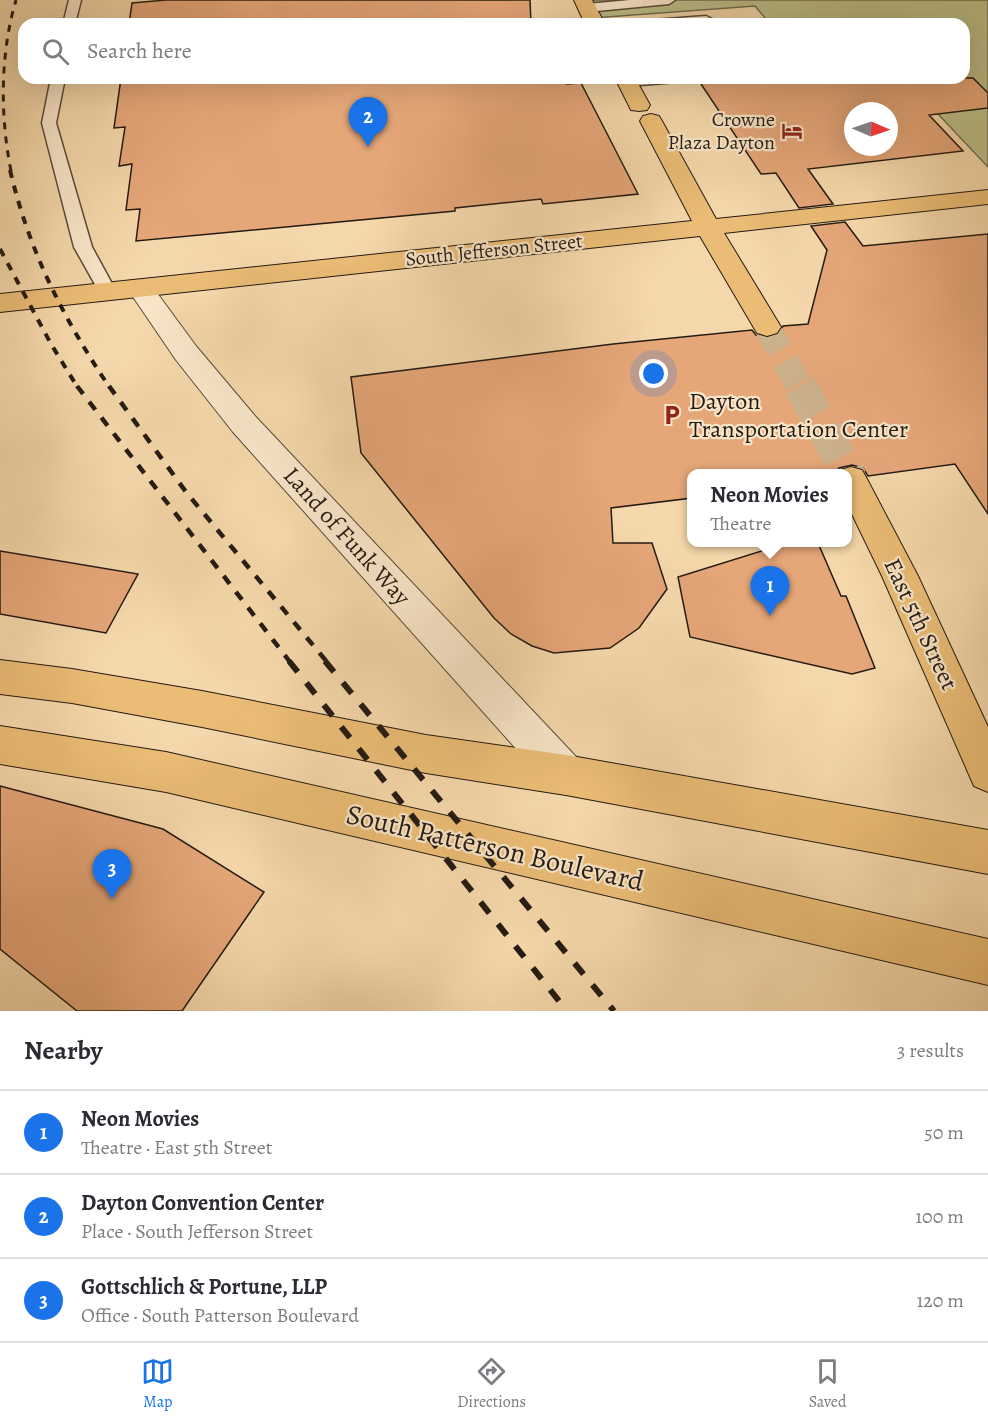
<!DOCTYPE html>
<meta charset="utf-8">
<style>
:root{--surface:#fff;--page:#f7f7f7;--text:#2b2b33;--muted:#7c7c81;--line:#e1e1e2;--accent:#1a73e8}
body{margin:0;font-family:Alegreya,serif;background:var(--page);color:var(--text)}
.compass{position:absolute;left:844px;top:102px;width:54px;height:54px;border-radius:50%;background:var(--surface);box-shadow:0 6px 24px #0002;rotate:92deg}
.you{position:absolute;left:654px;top:374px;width:21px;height:21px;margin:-15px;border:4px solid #fff;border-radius:50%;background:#1a73e8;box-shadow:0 0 0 9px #1a73e833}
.badge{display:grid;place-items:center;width:39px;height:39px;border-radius:50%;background:var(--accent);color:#fff;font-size:20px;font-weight:700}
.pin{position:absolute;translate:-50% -50px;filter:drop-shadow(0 2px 3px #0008)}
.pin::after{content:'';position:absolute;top:32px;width:21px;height:18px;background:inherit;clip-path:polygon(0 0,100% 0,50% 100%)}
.popup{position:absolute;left:687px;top:469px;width:165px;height:78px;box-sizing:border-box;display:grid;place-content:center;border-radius:12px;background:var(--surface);filter:drop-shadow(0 2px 4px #0005);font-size:20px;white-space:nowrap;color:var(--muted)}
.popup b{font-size:22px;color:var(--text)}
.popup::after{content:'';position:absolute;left:50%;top:100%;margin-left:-12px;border:12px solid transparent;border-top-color:var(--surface)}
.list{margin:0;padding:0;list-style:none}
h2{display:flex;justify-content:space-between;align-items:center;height:78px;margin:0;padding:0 24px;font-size:26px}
h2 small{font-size:20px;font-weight:400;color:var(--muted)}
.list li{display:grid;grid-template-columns:39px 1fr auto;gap:18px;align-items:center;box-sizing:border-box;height:84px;padding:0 24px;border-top:2px solid var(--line)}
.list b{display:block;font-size:22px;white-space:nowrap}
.list p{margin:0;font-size:20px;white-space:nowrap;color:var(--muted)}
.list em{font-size:20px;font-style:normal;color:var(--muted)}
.icon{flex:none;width:33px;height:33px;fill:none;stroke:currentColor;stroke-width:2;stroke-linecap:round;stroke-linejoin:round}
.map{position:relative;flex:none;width:988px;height:1011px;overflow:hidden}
.search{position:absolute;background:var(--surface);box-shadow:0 6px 24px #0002;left:18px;right:18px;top:18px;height:66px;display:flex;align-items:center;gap:15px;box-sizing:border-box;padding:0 21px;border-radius:18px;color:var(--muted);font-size:22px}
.sheet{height:330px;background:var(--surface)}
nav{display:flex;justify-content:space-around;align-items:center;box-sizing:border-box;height:84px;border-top:2px solid var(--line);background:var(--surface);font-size:16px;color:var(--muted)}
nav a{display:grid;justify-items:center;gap:3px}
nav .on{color:var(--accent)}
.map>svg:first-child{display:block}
</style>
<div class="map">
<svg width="988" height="1011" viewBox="0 0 988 1011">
<rect width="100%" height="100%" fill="#f4d7aa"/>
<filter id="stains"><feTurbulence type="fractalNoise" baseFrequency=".00333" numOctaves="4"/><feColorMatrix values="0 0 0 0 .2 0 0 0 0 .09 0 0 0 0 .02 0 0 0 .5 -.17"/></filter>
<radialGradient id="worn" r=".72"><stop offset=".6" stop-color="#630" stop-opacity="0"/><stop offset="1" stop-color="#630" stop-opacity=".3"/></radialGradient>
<path fill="#bbbe89" stroke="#706c4e" stroke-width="1.5" d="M583 0H988V167L904 78H964V24H770L755 6 593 18Z"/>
<path fill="#e5a678" stroke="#251b13" stroke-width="1.5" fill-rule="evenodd" d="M166 0H530L531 24H129L132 3Z
M121 78H549L567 84 581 83 638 194 543 204 541 199 455 208V211L136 241 140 209 126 210 132 164 119 166 125 127 114 128Z
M697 78H973L988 93V108L929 115 963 151 808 169 833 204 799 208 776 173 761 174ZM853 111H889V147H853Z
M845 222 863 246 988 234V514L955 464 868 476 863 468 852 465 839 468 836 474H692V498L611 508 613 543H652L667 589 639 628 610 648 554 653 532 646 511 634 494 618 361 453 351 377 613 344 752 330 756 335 768 338 779 334 783 326 808 324 827 250 811 226Z
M787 543H818L841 596H846L875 668 852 674 690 637 678 577Z
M0 551 138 574 106 633 0 614Z
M0 786 163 829 264 892 182 1011H77L0 949Z"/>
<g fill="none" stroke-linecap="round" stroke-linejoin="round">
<path stroke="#cbb18c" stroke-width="26" stroke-dasharray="26 13" stroke-linecap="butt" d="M767 327 800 388"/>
<path stroke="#cbb18c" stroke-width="33" stroke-dasharray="33 16" stroke-linecap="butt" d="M800 386 851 479"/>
<g stroke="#594a39" stroke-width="3">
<path id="service" d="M69 0H81L75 24H63Z
M630 0H675L669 4 587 12 581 8 587 4Z
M706 16 722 24H647L653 20Z
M51 78H65L56 123 92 247 116 291 113 295H101L74 247 42 123Z
M626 78H685L678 82 627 86 620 82Z"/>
</g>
<g stroke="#594a39" stroke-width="2">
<path id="tertiary" d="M140 280 149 282 196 346 255 416 580 761 586 775 580 789 566 795 552 789 233 432 176 360 127 288 131 282Z"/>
</g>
<g stroke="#251b13" stroke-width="2">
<path id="primary" d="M574 0H592L605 24H585Z
M615 78H635L650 105 647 110 639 111 631 110Z
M651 114 659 116 662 121 716 219 988 190V204L724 233 781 327 777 333 767 336 757 333 700 236 0 312V294L692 221 640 121 643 116Z
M851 467 862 470 867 479 918 576 988 727V792L974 786 882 576 848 506V474H838L840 470Z
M0 660 72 669 202 691 426 735 566 755 988 830V874L566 795 426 773 202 727 72 703 0 694Z
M0 726 166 752 988 939V985L166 792 0 764Z"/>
</g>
<use href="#service" fill="#f8e5c8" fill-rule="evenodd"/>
<use href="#tertiary" fill="#f8e5c8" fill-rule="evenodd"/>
<use href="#primary" fill="#eabc75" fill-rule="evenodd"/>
<path stroke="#251b13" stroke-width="3" stroke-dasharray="7 7" stroke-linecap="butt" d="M11 171C0 116 0 54 16 0"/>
<path stroke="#251b13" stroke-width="4" stroke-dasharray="8 8" stroke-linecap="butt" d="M10 170C29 251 63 318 110 388
M0 249 51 344 78 388"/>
<path stroke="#251b13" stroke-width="4.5" stroke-dasharray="10 10" stroke-linecap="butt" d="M77 386 290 662
M109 386 186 492 327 662"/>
<path stroke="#251b13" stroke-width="6" stroke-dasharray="14 14" stroke-linecap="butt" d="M289 661 567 1011
M325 661 614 1011"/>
</g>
<defs>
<g id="hotel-bare" transform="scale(1.62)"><path d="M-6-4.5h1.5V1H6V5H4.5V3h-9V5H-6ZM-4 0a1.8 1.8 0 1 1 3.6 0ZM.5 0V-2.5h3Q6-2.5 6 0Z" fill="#8f2418" stroke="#f8e5c8" stroke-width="2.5" paint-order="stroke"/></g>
<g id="parking-bare" transform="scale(1.62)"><path d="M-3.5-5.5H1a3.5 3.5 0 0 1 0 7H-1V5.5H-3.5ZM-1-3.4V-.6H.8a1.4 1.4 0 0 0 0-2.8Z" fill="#8f2418" stroke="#f8e5c8" stroke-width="2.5" paint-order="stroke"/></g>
</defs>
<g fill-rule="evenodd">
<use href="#hotel-bare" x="792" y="131"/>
<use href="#parking-bare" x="672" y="415"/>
</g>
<g text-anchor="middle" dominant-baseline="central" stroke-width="4.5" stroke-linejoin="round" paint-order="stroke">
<g font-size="20" fill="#251b13" stroke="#f8e5c8" text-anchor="end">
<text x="775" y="119">Crowne<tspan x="775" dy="23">Plaza Dayton</tspan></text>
</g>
<g font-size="20" fill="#251b13" stroke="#f8e5c8">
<text transform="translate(494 250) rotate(-6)">South Jefferson Street</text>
</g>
<g font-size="24" fill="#251b13" stroke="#f8e5c8" text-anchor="start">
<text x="689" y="401">Dayton<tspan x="689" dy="28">Transportation Center</tspan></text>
</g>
<g font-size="24" fill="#251b13" stroke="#f8e5c8">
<text transform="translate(347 536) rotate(48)">Land of Funk Way</text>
<text transform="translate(921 624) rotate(65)">East 5th Street</text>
</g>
<g font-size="28" fill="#251b13" stroke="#f8e5c8">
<text transform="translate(495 848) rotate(13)">South Patterson Boulevard</text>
</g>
</g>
<rect width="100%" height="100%" filter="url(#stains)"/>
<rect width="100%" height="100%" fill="url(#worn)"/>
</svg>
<svg class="compass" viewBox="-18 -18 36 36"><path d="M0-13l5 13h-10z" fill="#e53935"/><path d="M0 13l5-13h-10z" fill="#7c7c81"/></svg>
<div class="you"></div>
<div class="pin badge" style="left:770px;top:616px">1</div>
<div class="popup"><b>Neon Movies</b>Theatre</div>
<div class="pin badge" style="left:368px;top:147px">2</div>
<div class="pin badge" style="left:112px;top:899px">3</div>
<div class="search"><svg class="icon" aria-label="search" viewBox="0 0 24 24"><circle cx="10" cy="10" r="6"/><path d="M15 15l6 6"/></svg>Search here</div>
</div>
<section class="sheet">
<h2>Nearby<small>3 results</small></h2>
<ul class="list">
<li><span class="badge">1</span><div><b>Neon Movies</b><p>Theatre · East 5th Street</p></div><em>50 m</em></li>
<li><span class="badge">2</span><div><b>Dayton Convention Center</b><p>Place · South Jefferson Street</p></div><em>100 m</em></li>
<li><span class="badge">3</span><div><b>Gottschlich &amp; Portune, LLP</b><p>Office · South Patterson Boulevard</p></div><em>120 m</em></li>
</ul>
</section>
<nav>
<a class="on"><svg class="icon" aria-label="map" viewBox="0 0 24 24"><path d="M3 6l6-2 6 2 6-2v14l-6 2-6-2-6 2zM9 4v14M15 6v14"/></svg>Map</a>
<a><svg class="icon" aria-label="directions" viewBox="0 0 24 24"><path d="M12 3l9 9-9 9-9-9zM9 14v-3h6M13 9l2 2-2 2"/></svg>Directions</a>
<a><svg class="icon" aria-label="saved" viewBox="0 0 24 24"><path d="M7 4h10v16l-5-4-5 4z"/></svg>Saved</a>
</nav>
